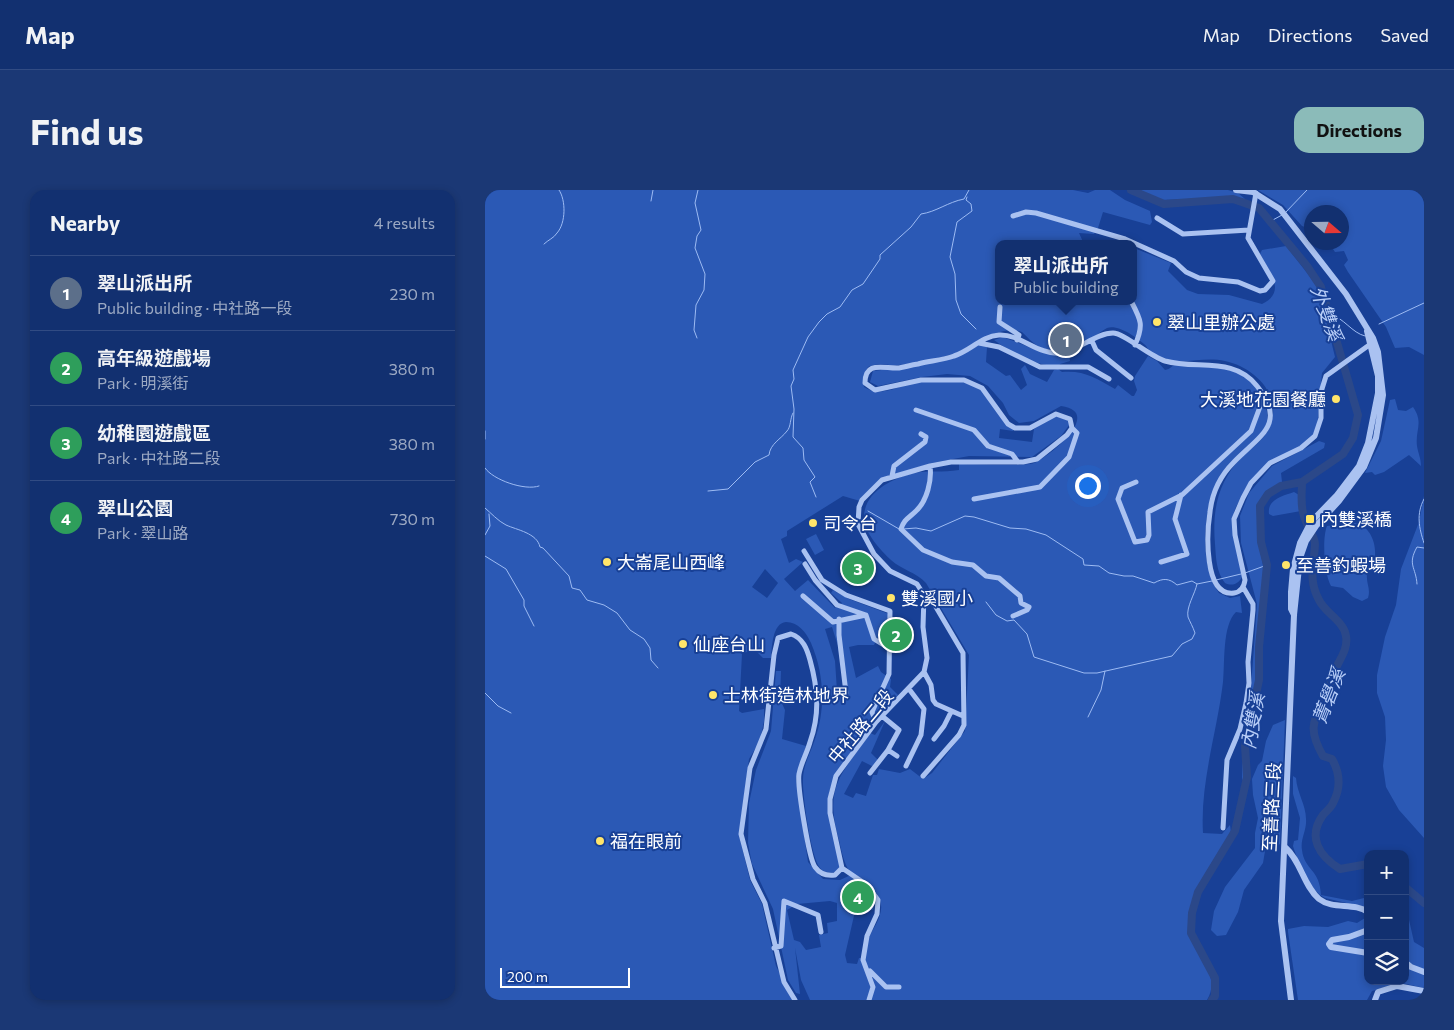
<!DOCTYPE html>
<meta charset="utf-8">
<style>
:root{--surface:#123070;--page:#1b3875;--text:#f1f3f6;--muted:#9ca9c3;--line:#314b83;--accent:#8bbbb9}
body{margin:0;font-family:Commissioner,"Noto Sans TC",sans-serif;background:var(--page);color:var(--text)}
.controls{position:absolute;right:15px;bottom:15px;display:grid;overflow:hidden;border-radius:10px;box-shadow:0 2px 8px #0003}
.controls button{width:45px;height:45px;display:grid;place-items:center;padding:0;border:0;border-bottom:1px solid var(--line);background:var(--surface);color:var(--text);font:25px sans-serif}
.compass{position:absolute;left:819px;top:15px;width:45px;height:45px;border-radius:50%;background:var(--surface);box-shadow:0 2px 8px #0003;rotate:110deg}
.scale{position:absolute;left:15px;bottom:12px;width:130px;box-sizing:border-box;padding-left:5px;border:2px solid #fff;border-top:0;font-size:14px;line-height:18px;white-space:nowrap;color:#fff;-webkit-text-stroke:4px #184096;paint-order:stroke}
.you{position:absolute;left:602px;top:295px;width:18px;height:18px;margin:-12px;border:4px solid #fff;border-radius:50%;background:#1a73e8;box-shadow:0 0 0 8px #1a73e833}
.badge{display:grid;place-items:center;width:32px;height:32px;border-radius:50%;background:var(--accent);color:#fff;font-size:16px;font-weight:700}
.pin{position:absolute;translate:-50% -50%;border:2px solid #fff;box-shadow:0 1px 5px #0006}
.popup{position:absolute;left:510px;top:50px;width:142px;height:65px;box-sizing:border-box;display:grid;place-content:center;border-radius:10px;background:var(--surface);filter:drop-shadow(0 1px 4px #0005);font-size:16px;white-space:nowrap;color:var(--muted)}
.popup b{font-size:19px;color:var(--text)}
.popup::after{content:'';position:absolute;left:50%;top:100%;margin-left:-10px;border:10px solid transparent;border-top-color:var(--surface)}
.list{margin:0;padding:0;list-style:none}
h2{display:flex;justify-content:space-between;align-items:center;height:65px;margin:0;padding:0 20px;font-size:21px}
h2 small{font-size:16px;font-weight:400;color:var(--muted)}
.list li{display:grid;grid-template-columns:32px 1fr auto;gap:15px;align-items:center;box-sizing:border-box;height:75px;padding:0 20px;border-top:1px solid var(--line)}
.list b{display:block;font-size:19px;white-space:nowrap}
.list p{margin:0;font-size:16px;white-space:nowrap;color:var(--muted)}
.list em{font-size:16px;font-style:normal;color:var(--muted)}
.icon{flex:none;width:28px;height:28px;fill:none;stroke:currentColor;stroke-width:2;stroke-linecap:round;stroke-linejoin:round}
.map{position:relative;flex:none;width:939px;height:810px;overflow:hidden;border-radius:15px}
header{display:flex;align-items:center;gap:30px;box-sizing:border-box;height:70px;padding:0 25px;background:var(--surface);border-bottom:1px solid var(--line)}
header strong{font-size:24px}
nav{display:flex;gap:28px;margin-inline-start:auto;font-size:18px}
.intro{display:flex;align-items:center;justify-content:space-between;box-sizing:border-box;height:120px;padding:0 30px}
h1{margin:0;font-size:35px}
.button{padding:12px 22px;border-radius:15px;background:var(--accent);color:#111;font-size:18px;font-weight:700}
main{display:flex;gap:30px;padding:0 30px}
aside{flex:1;background:var(--surface);border-radius:15px;box-shadow:0 2px 8px #0003}
.map>svg:first-child{display:block}
</style>
<header>
<strong>Map</strong>
<nav><a>Map</a><a>Directions</a><a>Saved</a></nav>
</header>
<div class="intro"><h1>Find us</h1><a class="button">Directions</a></div>
<main>
<aside>
<h2>Nearby<small>4 results</small></h2>
<ul class="list">
<li><span class="badge" style="background:#5c6f8a">1</span><div><b>翠山派出所</b><p>Public building · 中社路一段</p></div><em>230 m</em></li>
<li><span class="badge" style="background:#2e9e5b">2</span><div><b>高年級遊戲場</b><p>Park · 明溪街</p></div><em>380 m</em></li>
<li><span class="badge" style="background:#2e9e5b">3</span><div><b>幼稚園遊戲區</b><p>Park · 中社路二段</p></div><em>380 m</em></li>
<li><span class="badge" style="background:#2e9e5b">4</span><div><b>翠山公園</b><p>Park · 翠山路</p></div><em>730 m</em></li>
</ul>
</aside>
<div class="map">
<svg width="939" height="810" viewBox="0 0 939 810">
<rect width="100%" height="100%" fill="#184096"/>
<path fill="#2b59b5" fill-rule="evenodd" d="M0 0H588L603 3 610 0H625L640 10 665 21 667 32 665 35 618 22 613 38 609 44 594 43 599 54H514V111H648L649 58 686 73 683 81 702 100 713 104 744 105 777 114C802 102 785 82 775 64L777 60 801 56 833 97 850 167 837 183 832 238 828 245 821 253 777 278 766 290 751 317 749 322 758 385C755 393 748 397 740 393 731 382 731 367 730 354 727 320 733 291 757 267 767 257 780 250 785 236 798 205 769 177 740 171 723 167 708 172 691 171 683 170 673 168 666 163 663 160 662 156 659 154 651 147 633 134 622 138 614 142 608 149 600 152L592 150 584 139 573 143 580 158C558 163 552 157 537 142 513 134 489 157 468 164 451 169 432 173 414 175 403 176 393 172 383 177L378 187 379 197C395 208 412 196 430 193 446 189 484 188 497 199 509 209 518 226 528 239V241L515 239 514 248 547 252 549 239 569 225 583 229 585 234 576 246 547 267 484 266 447 273 404 286 375 311 358 306 302 341V346L296 349 304 373 311 369 318 372 299 389 310 401 323 390 350 418 357 413 346 403 348 400 364 409 404 424 402 449 393 447 389 455H373L364 457 371 488 393 476 396 482 406 489 405 497 413 505C397 520 346 583 344 604 342 619 353 660 355 676L352 682C346 683 339 683 335 678 326 668 317 603 318 589 318 575 326 562 330 549 341 518 339 483 326 453 321 442 313 432 301 432 287 433 287 458 286 468H278L269 459 257 464 254 521 257 523 279 519V531L275 551 264 569 254 645 265 690 277 714 291 776 308 810H0ZM280 379 293 393 282 408 267 397ZM347 437 353 456 359 500 352 501 350 471 340 439Z
M653 0H743L753 3 760 9 749 7 677 10Z
M773 0H939V165L924 157 910 158 901 137 863 82 859 75 863 70 859 61 850 62 844 53 856 52V22H826V39L817 36 798 15Z
M518 147 557 162 584 165 585 171 575 174 574 176C551 176 528 164 509 150Z
M493 154 502 157 501 172 521 186 525 185 536 200 542 195 536 179 540 175 545 184 562 192 569 180 573 179 577 182C599 180 611 188 630 199L633 195 647 206H649L652 200 649 191 650 186 663 166 672 171 680 180C686 179 686 176 690 175 694 173 704 175 709 175 736 177 764 179 777 207 782 218 785 228 780 240 773 256 750 265 739 280 718 309 712 373 734 403L745 408 755 406 757 423 751 422C737 435 740 474 738 492 732 543 715 592 718 643L737 644 745 635 746 643C730 670 705 699 703 732 702 760 739 782 722 810H325L316 790 310 758 315 804 311 803 303 790 288 719 267 674 263 653 264 613 271 580 286 541 291 481H296L295 509 300 520 297 549 321 556 311 589 323 672 338 689 355 690 366 685 381 696 390 710 388 720 371 717 360 765 362 773 372 774 374 768H380C381 762 381 755 383 750 388 737 400 725 395 710 388 692 374 693 365 682 359 674 356 659 354 650 338 594 358 584 385 543L390 545 400 531 386 563 394 571 389 577 377 571 359 604 368 608 371 603 381 606 388 585H392L394 579 415 583 425 579 438 589 447 583 480 541 484 465 441 393C431 382 417 380 406 370 397 362 379 342 379 329 378 302 407 289 428 283 443 280 458 283 474 280V274C489 274 538 277 549 273 565 266 619 222 576 216L549 231 534 233 524 225 518 213 503 196 485 186 462 184 437 187 393 196 385 192 388 181C423 177 462 175 493 154ZM345 711 352 713V731L342 733 343 743 334 745 336 757 321 760 315 752 309 750 302 720 312 714Z
M910 209 913 220 921 221 928 217C939 233 930 239 932 256 933 263 936 268 936 276L924 265 899 282 890 285 887 282 880 283 896 251 905 210Z
M834 251 840 253 839 258 796 283 797 292 777 308 772 321 774 355 780 385 771 492 760 555 761 581 757 591V561L766 498 772 414 756 353 755 326 764 303 787 276Z
M809 302 814 305 816 321 788 326 784 324C782 309 798 306 809 302Z
M939 306V648L914 620 901 597 898 576 901 550 900 527 892 503V485L900 447 911 415 916 379 934 332Z
M870 333C887 336 894 359 888 374 886 378 883 381 882 385 881 393 886 399 883 408L877 411 868 407 858 398 846 396C839 384 837 348 842 336Z
M331 344 339 360 330 365 321 349Z
M800 530 795 654 792 656 787 653 781 655 778 673 759 700 753 722 741 745 732 746 726 740 729 721 740 697 770 658V643L773 628 768 605 767 589 773 575 777 571 781 551 788 535Z
M808 586 811 588C812 603 821 615 821 629 822 640 815 649 817 660 819 680 835 679 836 705L867 711 883 707V718L840 708C824 700 813 672 808 656L809 651 813 650 815 628 808 604Z
M920 712 929 752 939 758V798L917 793 887 801 882 810H813L803 742V739L819 736 843 737 863 731 872 733 880 728 883 739V791H920Z"/>
<g fill="none" stroke-linecap="round" stroke-linejoin="round">
<path stroke="#9dbbf3" stroke-width="1" d="M482 7 481 10 486 14 487 21 472 32 465 67 470 84 471 110 476 124 491 139
M166 11 168 0
M800 23 822 0
M786 31 797 25
M59 54C63 50 69 48 72 43 81 33 81 10 74 0
M845 124C859 128 867 143 880 146
M894 134 939 113
M212 148 209 140 211 115 219 100 220 84 210 58 212 46 216 40 210 13 213 0
M0 241V249
M0 278C8 290 40 301 54 296
M223 301 243 299 270 272 284 265C285 254 296 249 302 241 306 237 305 228 308 223
M331 307 325 292 330 287 319 270 318 258 308 247 309 219 306 196 309 189 308 180 323 147 334 132 342 124 355 117 367 100 378 94 395 69V65L426 37 436 24C451 22 463 12 479 9L484 0
M939 309C931 324 934 338 939 353
M0 318C6 323 13 331 21 335 32 340 52 343 55 357L58 358 84 386 87 398 95 400 102 410 119 415 132 423 145 440 159 449 165 458 166 470 173 478
M383 321 414 339
M418 339 431 338 446 341 480 326 489 327 525 338 541 339 561 345 598 369 599 375 614 376 624 383 639 386H648L669 393C678 388 684 388 692 395L707 391 712 394 727 391
M0 345 5 336 4 324
M0 366 21 379 39 410V416L49 436
M760 383 782 375
M731 390 756 384
M932 394C931 377 922 375 932 357L939 358
M501 412 511 425 522 431 529 430 542 444 549 467 599 483H612L687 466 697 454 707 449 710 443C708 437 705 432 703 427 701 417 710 404 712 394
M0 503 13 516 26 523
M603 527 616 500 620 481"/>
<path stroke="#2b4889" stroke-width="8" d="M646 0 679 14 748 9 774 18 822 76 836 97 873 225 868 248 858 264 817 292 796 296 783 304 775 316 776 352 782 375 774 457V490L760 556 762 587 750 641 713 702 707 723 706 743 730 788V806L727 810
M817 292C817 303 815 316 819 326 821 335 830 346 830 354 829 375 823 390 834 410 840 423 859 431 861 446 863 459 856 467 851 478 847 486 845 495 842 503 830 530 821 536 838 566L847 569C855 583 856 598 848 613 846 618 841 621 838 625 822 647 834 666 855 679L883 674
M920 697 939 713"/>
<path stroke="#aac2f1" stroke-width="5" d="M528 26 541 22 551 23 640 49 689 71 701 82 714 88 753 92 775 101 780 100 788 91 763 48 771 3
M672 28 698 44 764 40
M646 111C656 130 659 135 650 155
M515 117 514 132 534 145 532 150
M607 151 611 160 646 188
M494 153 514 157 555 177H603L624 189
M431 220 489 240 503 256 527 264 533 272
M587 238 585 229 571 224 545 238H530L523 234 497 198 479 190H436L390 200 380 193C380 170 399 179 414 178 420 177 426 175 433 174 445 171 458 170 469 166 485 161 497 146 514 145 536 144 552 165 575 163 593 161 611 143 628 143 639 143 664 166 680 171 712 180 749 166 772 196 803 234 774 246 749 272 735 286 727 303 725 322 722 341 718 407 749 403 756 402 759 397 760 390L750 345 749 329 758 308 766 293 785 273 816 258 830 246 836 228V202L841 186 887 153
M445 276C447 290 442 311 431 321 424 328 419 329 416 339L438 360 467 372 488 375 501 386 514 388 535 406 536 413 544 417 542 420 528 426
M407 286 409 276 440 252 441 247 436 244
M651 292 637 298 633 309 650 352 662 350 664 345 663 322 697 305 766 241 779 206
M489 309 555 297 584 267 592 243 587 238
M319 361 337 390 361 405 405 421 404 484 387 522 391 532
M676 372 702 364 690 329 696 305
M320 374 330 390 352 415 381 425 389 449 405 459
M318 406 348 432 381 425
M354 429V445L361 503
M439 482 446 495 448 510 451 514 478 526
M397 526 414 540 403 560 412 566
M449 549 459 536 466 522
M421 576 436 545 439 519 424 499
M385 583 403 560
M438 586 474 545 479 535 478 463 448 412 439 405
M738 638 742 570 755 539 761 513 764 493 763 472 768 420V414L758 397
M357 678 382 695 393 710 392 724 382 746 378 770 388 797 384 810
M289 758 296 756 299 711 333 725 336 742
M385 781 401 797H414
M310 810 299 792 280 713 268 689 256 644 265 578 281 539 289 465 293 448 306 444C318 448 322 459 325 470 333 499 335 524 325 552 322 563 316 573 314 584 312 596 324 669 330 677 335 684 343 686 350 685L357 678 345 623V609L351 586 391 532 439 482 442 468 438 437 439 405 432 394 405 381 389 364 373 334 374 317 377 310 397 290 445 276 466 272H538L552 269 582 245 587 238"/>
<path stroke="#aac2f1" stroke-width="6" d="M751 0 768 2 795 19 861 104 888 148 893 162 898 205 891 248 879 277 854 311 831 336 821 351 815 368 809 425 796 731 806 810
M809 425 806 419V402L808 379 815 353 826 332 852 305 874 276 883 253 893 203V186L882 141
M800 657C816 671 818 695 834 709 848 720 869 712 883 722
M883 740 864 747 847 750 844 754 846 757 883 763
M920 772 926 777 939 782
M890 810 893 802 912 796 939 801"/>
</g>
<g fill="#ffe56a" stroke="#184096" stroke-width="2">
<circle cx="672" cy="132" r="5"/>
<circle cx="851" cy="209" r="5"/>
<rect x="820" y="324" width="10" height="10" rx="2.5"/>
<circle cx="328" cy="333" r="5"/>
<circle cx="122" cy="372" r="5"/>
<circle cx="801" cy="375" r="5"/>
<circle cx="406" cy="408" r="5"/>
<circle cx="198" cy="454" r="5"/>
<circle cx="228" cy="505" r="5"/>
<circle cx="115" cy="651" r="5"/>
</g>
<g text-anchor="middle" dominant-baseline="central" stroke-width="4" stroke-linejoin="round" paint-order="stroke">
<g font-size="18" fill="#fff" stroke="#184096" text-anchor="start">
<text x="682" y="132">翠山里辦公處</text>
<text x="841" y="209" text-anchor="end">大溪地花園餐廳</text>
<text x="835" y="329">內雙溪橋</text>
<text x="338" y="333">司令台</text>
<text x="132" y="372">大崙尾山西峰</text>
<text x="811" y="375">至善釣蝦場</text>
<text x="416" y="408">雙溪國小</text>
<text x="208" y="454">仙座台山</text>
<text x="238" y="505">士林街造林地界</text>
<text x="125" y="651">福在眼前</text>
</g>
<g font-size="18" fill="#fff" stroke="#184096">
<text transform="translate(375 536) rotate(-50)">中社路二段</text>
<text transform="translate(786 617) rotate(-87)">至善路三段</text>
</g>
<g font-size="19" font-style="italic" fill="#b7cdf7" stroke="#184096">
<text transform="translate(842 123) rotate(70)">外雙溪</text>
<text transform="translate(843 506) rotate(-69)">菁礐溪</text>
<text transform="translate(767 531) rotate(-80)">內雙溪</text>
</g>
</g>
</svg>
<div class="controls">
<button>+</button>
<button>−</button>
<button><svg class="icon" aria-label="layers" viewBox="0 0 24 24"><path d="M12 4l9 5-9 5-9-5zM3 14l9 5 9-5"/></svg></button>
</div>
<svg class="compass" viewBox="-18 -18 36 36"><path d="M0-13l5 13h-10z" fill="#e53935"/><path d="M0 13l5-13h-10z" fill="#9ca9c3"/></svg>
<div class="scale">200 m</div>
<div class="you"></div>
<div class="pin badge" style="left:581px;top:150px;background:#5c6f8a">1</div>
<div class="popup"><b>翠山派出所</b>Public building</div>
<div class="pin badge" style="left:411px;top:445px;background:#2e9e5b">2</div>
<div class="pin badge" style="left:373px;top:378px;background:#2e9e5b">3</div>
<div class="pin badge" style="left:373px;top:707px;background:#2e9e5b">4</div>
</div>
</main>
